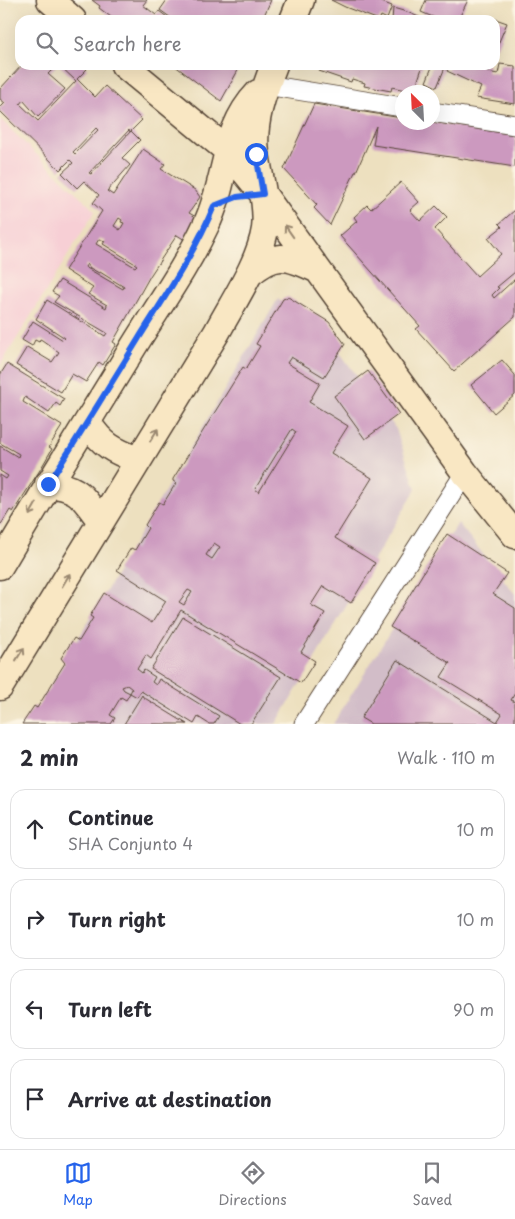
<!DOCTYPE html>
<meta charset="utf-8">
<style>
:root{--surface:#fff;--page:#f7f7f7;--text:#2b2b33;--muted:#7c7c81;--line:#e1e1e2;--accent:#2563eb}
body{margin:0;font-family:"Playpen Sans",sans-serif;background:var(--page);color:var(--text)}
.compass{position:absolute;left:395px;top:85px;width:45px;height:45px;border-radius:50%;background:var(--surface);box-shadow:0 5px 20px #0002;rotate:336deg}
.stop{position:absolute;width:15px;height:15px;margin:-11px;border:4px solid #2563eb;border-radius:50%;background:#fff}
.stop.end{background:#2563eb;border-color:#fff;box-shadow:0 1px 5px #0008}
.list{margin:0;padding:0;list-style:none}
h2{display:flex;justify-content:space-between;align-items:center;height:65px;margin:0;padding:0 20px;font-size:21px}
h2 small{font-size:16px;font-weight:400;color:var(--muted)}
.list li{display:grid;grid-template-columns:32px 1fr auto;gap:15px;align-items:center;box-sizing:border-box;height:80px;margin:0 10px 10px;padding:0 10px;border:1px solid var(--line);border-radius:15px}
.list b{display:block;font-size:19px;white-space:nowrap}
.list p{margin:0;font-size:16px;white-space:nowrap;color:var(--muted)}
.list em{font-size:16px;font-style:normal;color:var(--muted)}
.icon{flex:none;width:28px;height:28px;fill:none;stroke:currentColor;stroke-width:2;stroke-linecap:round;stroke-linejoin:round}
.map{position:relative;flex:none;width:515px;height:724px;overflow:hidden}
.search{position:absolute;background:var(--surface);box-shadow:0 5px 20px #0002;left:15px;right:15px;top:15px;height:55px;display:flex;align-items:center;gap:12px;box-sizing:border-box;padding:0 18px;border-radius:15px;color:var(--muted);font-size:19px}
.sheet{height:425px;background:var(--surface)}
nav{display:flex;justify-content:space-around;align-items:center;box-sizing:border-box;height:70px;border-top:1px solid var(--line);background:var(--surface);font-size:14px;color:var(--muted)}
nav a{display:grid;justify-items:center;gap:2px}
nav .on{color:var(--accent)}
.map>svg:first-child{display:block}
</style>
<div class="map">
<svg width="515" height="724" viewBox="0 0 515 724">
<rect width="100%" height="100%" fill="#fcf5e5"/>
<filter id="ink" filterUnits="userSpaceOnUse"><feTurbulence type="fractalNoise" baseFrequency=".02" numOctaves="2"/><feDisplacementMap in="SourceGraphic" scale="10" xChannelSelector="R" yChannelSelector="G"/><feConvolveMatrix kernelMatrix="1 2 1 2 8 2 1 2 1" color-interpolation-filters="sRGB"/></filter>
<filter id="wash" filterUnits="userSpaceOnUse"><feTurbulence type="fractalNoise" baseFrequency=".0096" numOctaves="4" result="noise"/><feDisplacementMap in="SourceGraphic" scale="20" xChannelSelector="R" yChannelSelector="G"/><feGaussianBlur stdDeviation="1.12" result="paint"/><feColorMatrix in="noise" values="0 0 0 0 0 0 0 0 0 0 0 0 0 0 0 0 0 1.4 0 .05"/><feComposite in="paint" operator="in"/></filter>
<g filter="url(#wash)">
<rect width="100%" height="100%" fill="#ede0bf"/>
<path fill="#f7cfd5" d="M0 119 95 211 0 366Z"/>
<path fill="#d2bdc8" d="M278 299 335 346 396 429 416 489 276 724H28Z
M458 523 515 594V724H333Z"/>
<g id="blocks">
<path fill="#cc99bf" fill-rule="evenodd" d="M92 0H147L143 5 156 15 159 11 167 17 165 20H115L99 8 100 6Z
M167 0H271L262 20H205L203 19 202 20H174L160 10Z
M331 0H376L392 6 387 19 381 16 379 20 345 7Z
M426 0H468L460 16 470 20H440L421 12Z
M393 8 407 12 426 20H392Z
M490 17 507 23 495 51V20H489Z
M500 64 515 66V104L476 98 481 87 447 71 450 65H489L487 72 498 74Z
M22 65H57L48 74 65 89 38 117 23 100 20 104 38 121 76 81 59 65H83L87 69 77 79 95 97 105 86 142 120 130 132 129 130 89 173 91 174 131 131 140 140 122 158 130 165 107 191 113 195 143 149 165 164 161 169 195 190 200 197 189 213 198 218 185 240 177 235 150 276 113 342 116 344 103 365 99 362 86 382 72 374 61 392 16 365 27 347 52 362 59 352 42 340 40 339 39 342 35 340 32 346 22 340 33 321 63 340 65 338 36 319 47 300 105 336 107 333 54 302 59 296 52 292 60 280 106 308 107 305 88 294 93 288 65 270 102 211 93 203 99 195 84 181 77 188 62 173 73 163 70 160 60 170 0 111V108L5 103 0 99V89ZM96 128 98 130 75 154 73 152ZM119 218 122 220 121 222 124 223 120 230 114 226ZM99 239 105 241 103 244 137 265 135 267 96 244ZM87 264 90 268 99 273 100 272 124 287 123 289 85 267Z
M174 65H241L221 101Z
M321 65H423L414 92 392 87 391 91 364 86 365 83 352 79 351 82 319 71Z
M429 65H446L437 87 426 82 432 67Z
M314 104 402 118V122H432L515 135V167L373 145 376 126 356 172H355L330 225 314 208 317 205 284 169Z
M401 182 419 202 410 210 420 221 436 206 447 217 435 229 477 276 501 254 488 238 502 227 499 224 515 210V272L497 287 499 288 492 295 494 298 515 279V317L454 371 416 329 420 326 340 236 357 221 354 217 367 205 371 209Z
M288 297 329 322 345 344 324 377 291 357 287 363 320 383 309 402 348 426 331 453 372 478 335 538 375 563 351 603 323 586 311 605 325 613 301 652 315 661 301 683 181 610 151 659 146 655 137 669 142 673 144 670 155 677 152 682 156 685 159 679 219 716 214 724H209L198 717 194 724 141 691 137 697 130 693 132 689 127 685 122 687 124 690 130 693 126 700 121 697 110 715 115 718 111 724H22L34 706 37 708 65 663 61 658 74 638 79 641 93 618 90 616 104 593 152 623 155 618 166 601 117 570 131 548 135 550 148 528 145 525 159 502 163 504 176 483 173 481V479L243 367 246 369 260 346 256 344 283 299ZM292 429 296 432 259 492 255 489ZM214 543 220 547 212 559 206 555ZM188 590 192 592 184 605 179 602Z
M502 360 515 375V395L494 413 471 385Z
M7 364 64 399 60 406 56 403 49 413 25 397 23 402 62 426 49 447 52 449 40 470 13 512 10 510 0 526V475L6 479 8 476 0 471V446L18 457 19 454 0 443V375Z
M368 371 399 414 365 439 334 396Z
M447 534 507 573 493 594 515 608V693L511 700 515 702V724H371L361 718 397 660 497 722 502 714 441 677 450 663 390 627Z
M183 617 281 677 251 724H240L151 669Z
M142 695 143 697 187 724H124Z"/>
</g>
</g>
<g filter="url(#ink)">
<use href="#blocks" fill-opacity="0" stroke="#564536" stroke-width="1"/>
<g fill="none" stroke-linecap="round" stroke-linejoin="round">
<g stroke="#564536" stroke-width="21">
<path id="street" d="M266 85 402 107
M432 112 515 125
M304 724 465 473"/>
</g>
<g stroke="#564536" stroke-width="29">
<path id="secondary" d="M50 0 73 20
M293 20 301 0
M124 65 227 150 263 194 465 473 515 535
M249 274C275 252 286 255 316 269
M88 423C102 445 114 451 138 460
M48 484C83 488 81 497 101 521
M0 566C43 493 88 421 132 349 157 308 186 268 206 225 228 180 222 130 258 93
M0 687 217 332C233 302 260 262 265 229 268 206 259 176 256 153 252 123 263 93 274 65"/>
</g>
<use href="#street" stroke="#fff" stroke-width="19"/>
<use href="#secondary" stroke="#f9e7c3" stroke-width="26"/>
</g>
<defs><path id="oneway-shaft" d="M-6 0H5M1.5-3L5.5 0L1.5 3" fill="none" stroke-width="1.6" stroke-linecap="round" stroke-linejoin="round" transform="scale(1.25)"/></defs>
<g stroke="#9a8870">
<use href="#oneway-shaft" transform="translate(289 231) rotate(-125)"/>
<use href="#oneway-shaft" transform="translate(154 435) rotate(-58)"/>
<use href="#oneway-shaft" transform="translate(33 509) rotate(120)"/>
<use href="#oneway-shaft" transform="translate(66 580) rotate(-59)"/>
<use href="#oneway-shaft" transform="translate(20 654) rotate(-58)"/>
</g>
</g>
<g fill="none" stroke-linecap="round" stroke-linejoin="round" filter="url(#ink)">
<path stroke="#2563eb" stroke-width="6" d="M48 484C79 436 109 387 139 338 166 295 195 252 214 206L237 197 263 194 256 154"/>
</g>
</svg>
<svg class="compass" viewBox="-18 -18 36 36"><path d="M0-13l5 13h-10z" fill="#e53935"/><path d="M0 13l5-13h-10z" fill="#7c7c81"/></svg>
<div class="stop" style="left:256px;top:154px"></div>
<div class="stop end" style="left:48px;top:484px"></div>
<div class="search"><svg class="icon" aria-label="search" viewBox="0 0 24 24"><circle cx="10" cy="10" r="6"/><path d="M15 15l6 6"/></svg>Search here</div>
</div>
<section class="sheet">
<h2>2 min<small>Walk · 110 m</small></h2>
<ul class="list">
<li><svg class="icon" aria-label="ahead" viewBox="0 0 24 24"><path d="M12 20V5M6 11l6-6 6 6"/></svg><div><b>Continue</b><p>SHA Conjunto 4</p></div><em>10 m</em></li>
<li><svg class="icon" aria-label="right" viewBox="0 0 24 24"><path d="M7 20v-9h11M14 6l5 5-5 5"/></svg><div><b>Turn right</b></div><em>10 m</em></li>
<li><svg class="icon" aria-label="left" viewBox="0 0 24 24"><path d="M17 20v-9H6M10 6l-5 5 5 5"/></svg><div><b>Turn left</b></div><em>90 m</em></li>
<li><svg class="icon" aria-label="arrive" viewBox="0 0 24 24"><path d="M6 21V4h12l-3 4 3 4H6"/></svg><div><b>Arrive at destination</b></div></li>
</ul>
</section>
<nav>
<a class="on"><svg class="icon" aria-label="map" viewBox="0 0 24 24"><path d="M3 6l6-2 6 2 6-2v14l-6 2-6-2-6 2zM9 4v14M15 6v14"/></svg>Map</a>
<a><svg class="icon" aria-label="directions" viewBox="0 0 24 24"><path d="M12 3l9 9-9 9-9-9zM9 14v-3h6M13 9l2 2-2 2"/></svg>Directions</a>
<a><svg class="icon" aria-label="saved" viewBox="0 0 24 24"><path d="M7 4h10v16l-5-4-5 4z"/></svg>Saved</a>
</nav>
